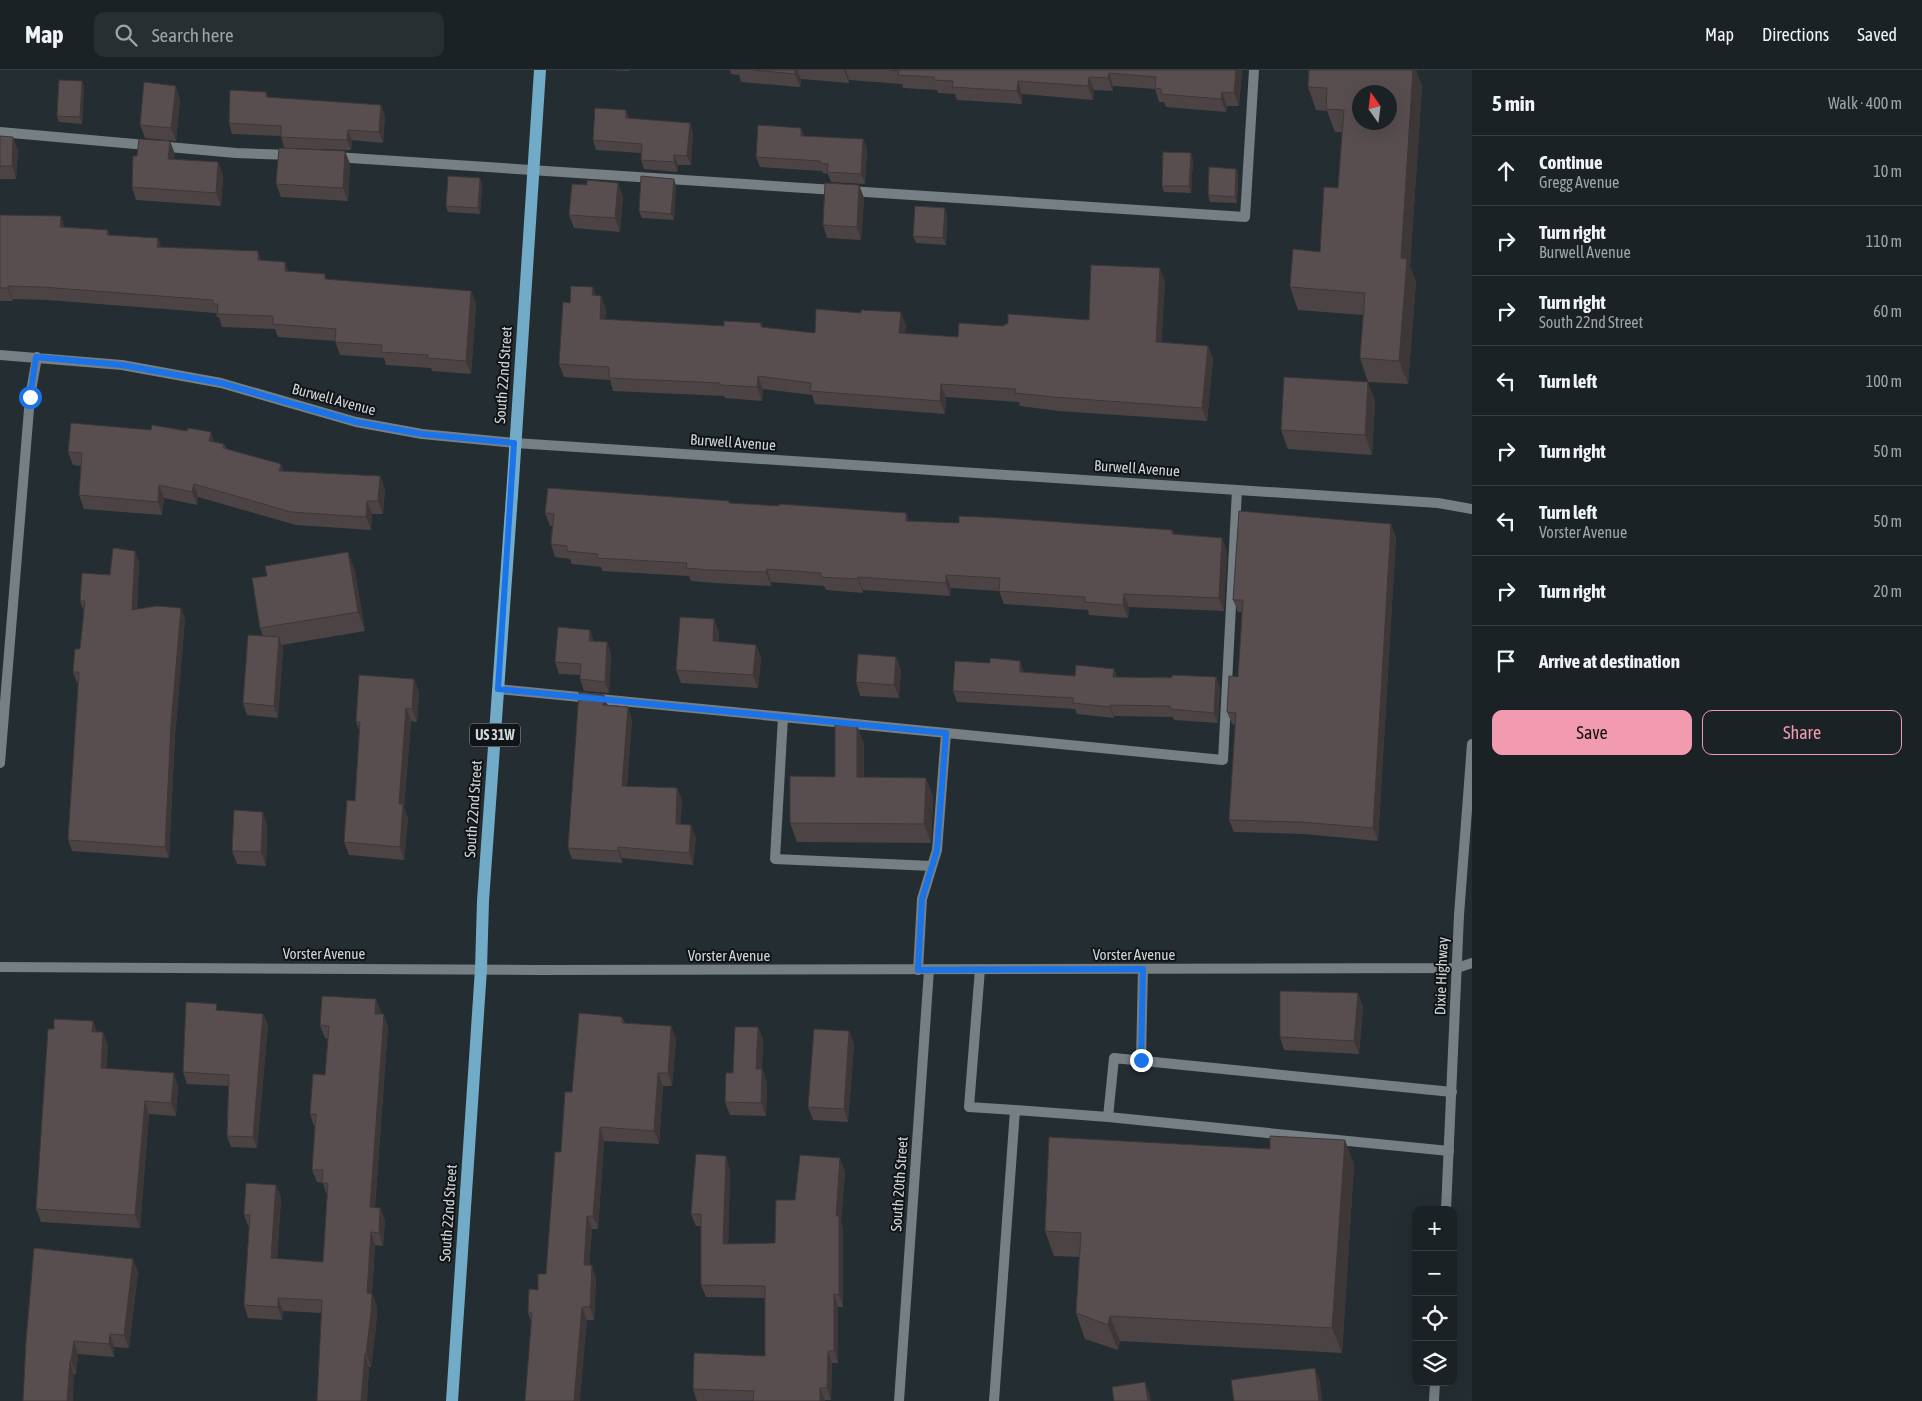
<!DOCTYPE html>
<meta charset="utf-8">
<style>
:root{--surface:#1b2225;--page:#282f32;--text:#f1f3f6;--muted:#a0a4a7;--line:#393f42;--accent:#f29aaf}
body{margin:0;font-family:"Asap Condensed",sans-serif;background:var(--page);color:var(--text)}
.controls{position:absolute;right:15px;bottom:15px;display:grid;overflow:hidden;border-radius:10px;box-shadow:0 5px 20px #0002}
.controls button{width:45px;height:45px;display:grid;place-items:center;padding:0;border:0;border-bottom:1px solid var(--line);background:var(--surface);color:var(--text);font:25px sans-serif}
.compass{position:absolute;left:1352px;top:15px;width:45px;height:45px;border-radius:50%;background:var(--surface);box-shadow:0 5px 20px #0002;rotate:346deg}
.stop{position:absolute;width:15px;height:15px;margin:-11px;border:4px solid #1a73e8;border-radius:50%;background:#fff}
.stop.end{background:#1a73e8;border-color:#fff;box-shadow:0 1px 5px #0008}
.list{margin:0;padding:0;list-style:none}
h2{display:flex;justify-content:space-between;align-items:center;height:65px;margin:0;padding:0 20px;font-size:21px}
h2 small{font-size:16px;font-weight:400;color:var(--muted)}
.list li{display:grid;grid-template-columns:32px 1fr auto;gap:15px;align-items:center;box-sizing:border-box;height:70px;padding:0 20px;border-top:1px solid var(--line)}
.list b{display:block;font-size:19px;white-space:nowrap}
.list p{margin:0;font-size:16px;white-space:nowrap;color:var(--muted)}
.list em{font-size:16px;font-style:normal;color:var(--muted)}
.actions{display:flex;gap:10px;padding:15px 20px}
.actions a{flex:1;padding:11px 0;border:1px solid var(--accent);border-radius:10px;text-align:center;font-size:18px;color:var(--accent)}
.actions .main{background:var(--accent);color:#111}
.icon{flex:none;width:28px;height:28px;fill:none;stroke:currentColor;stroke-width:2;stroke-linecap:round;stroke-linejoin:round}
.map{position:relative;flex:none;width:1472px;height:1331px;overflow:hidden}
header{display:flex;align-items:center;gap:30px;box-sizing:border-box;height:70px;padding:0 25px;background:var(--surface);border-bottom:1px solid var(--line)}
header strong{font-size:24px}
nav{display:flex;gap:28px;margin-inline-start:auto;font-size:18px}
.search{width:350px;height:45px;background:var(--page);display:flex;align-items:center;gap:12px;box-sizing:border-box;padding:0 18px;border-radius:10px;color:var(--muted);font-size:19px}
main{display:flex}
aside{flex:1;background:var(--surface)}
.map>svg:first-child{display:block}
</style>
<header>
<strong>Map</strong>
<div class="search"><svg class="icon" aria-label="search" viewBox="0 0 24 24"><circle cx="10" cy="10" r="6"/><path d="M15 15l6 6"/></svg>Search here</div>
<nav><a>Map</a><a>Directions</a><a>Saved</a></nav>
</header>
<main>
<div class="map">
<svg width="1472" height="1331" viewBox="0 0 1472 1331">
<rect width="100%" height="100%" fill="#242d31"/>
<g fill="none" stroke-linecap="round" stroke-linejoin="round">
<path stroke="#757f84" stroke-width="10" d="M0 62 236 83 291 85
M335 87 1245 147 1254 0
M498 619 1223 690 1237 420
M783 647 775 789 932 796
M980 899 969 1037 1015 1040
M918 900 922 829 937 780 946 663
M1141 990 1143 899
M1449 1081 1108 1047 1114 988 1452 1022
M994 1331 1015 1040 1108 1047"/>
<path stroke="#757f84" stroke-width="10" d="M0 285 122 295 221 313 356 352 422 364 515 373 1438 433 1472 439
M0 693 30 327 37 287
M0 897 537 900 1457 898 1472 893
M899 1331 929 900"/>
<path stroke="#757f84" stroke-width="10" d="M1446 1140 1459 845 1472 674
M1434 1331 1435 1312"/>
<path stroke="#72abc8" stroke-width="12" d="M452 1331 481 899 483 831 513 411 540 0"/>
</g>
<path fill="#4c4345" d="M607 0H629V1Z
M730 0H1242L1239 36H1227L1226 42 1166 37 1164 32H1159L1155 19 1113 16V21L1094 20 1093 30 1022 24V34L957 30 955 24 938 23 937 20 903 18 902 14 849 10V13L801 9 800 17 741 12 739 5 731 4Z
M1309 0H1416L1422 17 1410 196 1416 212 1408 314 1368 312 1360 288 1363 245 1298 240 1290 217 1320 182 1338 118 1342 62H1335L1327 41 1316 40 1308 17Z
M82 11 84 17 82 54 59 52 57 46Z
M266 22 268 27 385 45 383 73 352 70 351 80 284 78 281 66 232 64 229 53Z
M180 29 176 71 145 68 140 55Z
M629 48 693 62 691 95H678L677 102 644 99 641 90V83L596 80 593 70Z
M801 58 804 66 863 69 867 79 865 114 831 112 828 104 823 103 822 101 760 97 756 87Z
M0 66 18 80 16 109H0Z
M345 81 350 94 348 131 281 127 276 114Z
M175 84 174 89 218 92 223 106 221 136 136 130 132 117Z
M1193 89 1191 123 1164 122 1162 116Z
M1236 99 1238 105 1237 133 1210 132 1208 125Z
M480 108 482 115 480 144 448 142 446 136Z
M587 115 623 126 620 162 574 158 569 145Z
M676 115 674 150 642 148 639 141Z
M859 115 864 128 861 170 827 168 823 155Z
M947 144 946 175 916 173 913 166Z
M0 145 65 157 108 160 109 165 161 177 262 191 289 201 327 209 471 221 476 234 471 304 432 301 431 298 386 295 384 288 340 285 335 271 278 267 275 259 222 257 219 247H217L216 243 47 230 13 229V231H0Z
M1165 211 1161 272 1208 276 1213 289 1207 351 1058 341 1020 336 1019 332 946 327 945 344 815 334 812 325 763 319 762 331 725 328 724 326 613 321 610 310 564 307 559 294 570 233 596 225 606 239 605 250 724 256 761 253 763 258 815 263 906 255 905 264 958 267 1004 256 1089 250Z
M1375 331 1372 385 1288 379 1281 360Z
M151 360 187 361 211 362 214 372 224 374 226 378 284 402 380 406 385 419 383 444H372L371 460 296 455 198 427 197 435 164 428 162 445 84 439 79 425 81 396 73 395 68 382Z
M729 431 730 433 906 443 909 451 959 453 1172 460 1174 464 1222 468 1227 481 1224 541 1129 537 1128 548 1089 545 1088 540 1004 534 999 521 951 518 950 526 863 520V523L826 520 824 516 771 512V516L715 513 691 511 689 506 602 501 601 497 572 494 570 489 555 487 551 474 552 456H550L545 443Z
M1396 467 1378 771 1304 764 1234 762 1229 750 1235 655 1232 654 1227 642 1238 607 1242 542H1238L1233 530Z
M135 481 139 493 137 540 181 538 185 549 175 666 169 788 72 781 68 770 78 613H77L73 602 80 579 84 541 80 531Z
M348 482 355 502 365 561 282 575 283 579 278 648 247 645 243 633 263 566 260 558Z
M719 562 718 572 756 575 761 588 758 618 681 613 676 600Z
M594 572H607L611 584 609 623 584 621 580 609V605L559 604 555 592Z
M896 587 901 600 899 628 860 626 856 612Z
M1114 599 1117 607H1216L1220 618 1218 653 1174 650 1173 647 1114 646V648L1077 644 1075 639 957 632 953 621 1024 602 1075 606Z
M414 609 419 623 417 652 411 651 404 738 408 748 404 790 349 785 344 772 355 731 359 660 356 652Z
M604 625 608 636 632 649 627 716 677 718 682 730 680 754 696 767 693 795 622 788V793L572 789 568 778Z
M857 655 864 675V707L926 708 933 727 931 773 797 772 790 753 835 707Z
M267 755 266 796 237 794 232 781Z
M376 929 381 942 380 944 388 957 375 1137 380 1138 385 1150 383 1176 375 1175 372 1224 377 1237 376 1256 371 1297H369L367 1331H317L322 1243 283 1241 282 1250 248 1248 244 1235 249 1158 244 1145 276 1115 281 1128 277 1189 323 1192 327 1125 323 1113 317 1112 312 1100 315 1057 314 1056 310 1044 325 1005 328 969 325 968 320 955Z
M1363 936 1359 984 1284 980 1280 967Z
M219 941 263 944 268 955 257 1078 231 1077 227 1066 229 1016 187 1014 183 1002Z
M622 947 625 953 671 956 676 969 672 1016H663L659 1074 604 1071 598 1159H592L589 1195 596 1208 594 1250 531 1251 528 1243 538 1220 546 1204 561 1082 572 1022Z
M93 951 97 962 108 975 106 998 178 1016 176 1046 149 1044 140 1158 41 1152 36 1139 54 959Z
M758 957 763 970 762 999 767 1012 766 1046 730 1045 725 1032 733 1003Z
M849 961 854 974 848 1052 813 1050 808 1037Z
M1345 1070 1354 1095 1342 1283 1120 1271 1118 1280 1085 1269 1076 1243 1079 1187 1054 1186 1045 1161 1270 1079Z
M730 1099 728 1174 775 1173 795 1130 845 1101 841 1152 843 1158V1237H838V1293H832L831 1330 697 1331 693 1319 765 1286V1228L706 1227 701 1215V1156H696L691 1144Z
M138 1202 129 1278 114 1277V1287L78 1284 76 1304H74L26 1271Z"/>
<path fill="#3e3738" d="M795 0H797L801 9 800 17 795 4Z
M844 0H846L849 10V13Z
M1236 0H1242L1239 36 1234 23Z
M1413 0H1416L1422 17 1410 196 1416 212 1408 314 1399 291 1401 188Z
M1109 3 1113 16V21L1108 8Z
M1089 7 1094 20 1093 30 1088 16Z
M82 11 84 17 82 54 80 47Z
M1018 11 1022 24V34L1017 21Z
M176 16 180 29 176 71 171 58Z
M1222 22 1227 36 1226 42 1221 29Z
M381 35 385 45 383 73 379 62Z
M626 40 630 50 626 48Z
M690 53 693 62 691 95 687 86Z
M801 58 805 68 801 66Z
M348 60 352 70 351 80 347 70Z
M13 67 18 80 16 109 12 96Z
M863 69 867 79 865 114 861 104Z
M170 71 175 84 173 102 168 89Z
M345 81 350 94 348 131 343 118Z
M1191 83 1193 89 1191 123 1189 116Z
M674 85 678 95 677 102 674 92Z
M218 92 223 106 221 136 216 123Z
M1236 99 1238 105 1237 133 1235 127Z
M480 108 482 115 480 144 478 138Z
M674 109 676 115 674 150 671 144Z
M618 113 623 126 620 162 615 148Z
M859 115 864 128 861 170 857 157Z
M945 138 947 144 946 175 943 168Z
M61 146 65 159 60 157Z
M158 168 163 181 157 177Z
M258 181 263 194 258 190Z
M285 192 290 205 285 201Z
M1160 198 1165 211 1161 285 1156 272Z
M8 216 13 229V231L8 218Z
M593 217 598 230 592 225Z
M471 221 476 234 471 304 466 291Z
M601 226 606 239 604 262 600 249Z
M901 242 906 255 904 276 899 263Z
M1208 276 1213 289 1207 351 1202 338Z
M758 306 763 319 762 331 757 317Z
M1368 312 1375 331 1372 385 1365 365Z
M941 314 946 327 945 344 940 331Z
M211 362 215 375 209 371Z
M281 394 286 407 279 401Z
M380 406 385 419 383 444 378 431Z
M194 414 198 427 197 435 192 422Z
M159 415 164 428 162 445 158 432Z
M367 431 372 444 371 460 366 447Z
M906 443 911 456 906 451Z
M1391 454 1396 467 1378 771 1373 758Z
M1222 468 1227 481 1224 541 1219 528Z
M135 481 139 493 136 552 132 540Z
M348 482 355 502 365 561 358 542Z
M767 499 771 512V516L766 502Z
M946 505 951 518 950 526 946 513Z
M858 507 863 520V523L858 509Z
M1124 524 1129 537 1128 548 1123 535Z
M181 538 185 549 175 666 169 788 165 777 171 654Z
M714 549 719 562 718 584 713 571Z
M590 560 594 571 593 583 589 571Z
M279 567 283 579 278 648 274 636Z
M607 572 611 584 609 623 605 612Z
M756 575 761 588 758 618 753 605Z
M896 587 901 600 899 628 894 615Z
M1020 591 1024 602H1020Z
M1114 599 1118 610 1113 607Z
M1216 607 1220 618 1218 653 1214 643Z
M414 609 419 623 417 652 412 639Z
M604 625 608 637 603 635Z
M1110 635 1114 646V648L1110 637Z
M628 637 632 649 626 727 622 716Z
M406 638 411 651 404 738 408 748 404 790 400 777 399 734Z
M857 655 864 675V727L857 707Z
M926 708 933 727 931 773 924 754Z
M677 718 682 730 680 765 676 754Z
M263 742 267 755 266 796 261 782Z
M691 755 696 767 693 795 689 783Z
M618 777 622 788V793L618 781Z
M1358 923 1363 936 1359 984 1354 971Z
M376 929 381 942 379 956 375 944Z
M263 944 268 955 257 1078 253 1067Z
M384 944 388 957 374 1150 370 1137Z
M93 951 98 964 92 962Z
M671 956 676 969 672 1016 668 1003Z
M758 957 763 970 761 1012 756 999Z
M849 961 854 974 848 1052 844 1039Z
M103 962 108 975 106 1010 101 998Z
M762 999 767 1012 766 1046 761 1033Z
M174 1003 178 1016 176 1046 171 1033Z
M658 1003 663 1016 659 1074 654 1061Z
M145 1031 149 1044 140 1158 135 1145Z
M600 1057 604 1071 598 1159 593 1146Z
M1345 1070 1354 1095 1342 1283 1332 1258Z
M726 1086 730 1099 728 1186 723 1174Z
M840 1088 845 1101 841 1152 843 1158V1237L839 1225 836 1146Z
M276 1115 281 1128 276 1201 271 1188Z
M380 1138 385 1150 383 1176 379 1163Z
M587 1146 592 1159 588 1208 584 1195Z
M371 1162 375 1175 372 1224 377 1237 376 1256 371 1297 366 1284 367 1223Z
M133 1189 138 1202 129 1278 124 1265Z
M592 1195 596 1208 594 1250 590 1237Z
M834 1224 838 1237V1293L834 1281Z
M278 1228 283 1241 282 1250 278 1237Z
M582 1237 587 1250 580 1331H574Z
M1110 1246 1120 1271 1118 1280 1108 1255Z
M110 1264 114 1277V1287L109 1274Z
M74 1271 78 1284 76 1304 71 1291Z
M828 1281 832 1293 831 1330 827 1318Z
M365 1284 369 1297 367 1331H361Z
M70 1291 74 1304 73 1331H67Z
M1315 1298 1320 1311 1322 1331H1319Z
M1145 1312 1150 1325 1151 1331H1148Z
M820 1318 825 1330V1331H820Z"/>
<path fill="#584e50" stroke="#3e3738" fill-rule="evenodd" d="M753 0H795V4Z
M889 0H1236L1234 23 1222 22 1221 29 1161 24V19L1155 18 1156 7 1109 3 1108 8 1089 7 1088 16 1018 11 1017 21 952 17 953 11 934 10V7L898 5 899 1Z
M1309 0H1413L1401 188 1407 189 1399 291 1360 288 1365 223 1290 217 1293 179 1320 182 1324 117 1338 118 1344 40 1326 39 1327 18 1308 17ZM1360 22H1390V52H1360Z
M59 10 82 11 80 47 57 46Z
M144 12 176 16 171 58 140 55Z
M230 20 266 22V27L381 35 379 62 348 60 347 70 281 67V56L229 53Z
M595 38 626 40V48L690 53 687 86 674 85V92L641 90 642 74 593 70Z
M758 55 801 58V66L863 69 861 104 827 102 828 94 820 93V91L756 87Z
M0 66 13 67 12 96H0Z
M139 69 170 71 168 89 218 92 216 123 132 117 133 86H137Z
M279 78 345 81 343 118 276 114Z
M1163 82 1191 83 1189 116H1162Z
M1209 97 1236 99 1235 127 1208 125Z
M448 106 480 108 478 138 446 136Z
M641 106 674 109 671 144 639 141Z
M587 110 618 113 615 148 569 145 572 114 587 115Z
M825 113 859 115 857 157 823 155Z
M915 136 945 138 943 168 913 166Z
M0 145 61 146 60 157 108 160 107 165 158 168 157 177 258 181V190L285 192V201L325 204V209L471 221 466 291 427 288 428 285 381 282 382 275 335 272 336 259 273 254V246L217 244 218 234H213V230L42 217 8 216V218H0Z
M1091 195 1160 198 1156 272 1208 276 1202 338 1053 327 1015 323 1016 319 941 314 940 331 810 321 811 313 758 306 757 317 720 315V313L609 308V297L559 294 563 232 570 233 571 216 593 217 592 225 601 226 600 249 724 256V251L761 253V257L815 263 816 239 861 243V240L901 242 899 263 958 267 959 253 1004 256 1005 254H1008V244L1089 250Z
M1284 307 1368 312 1365 365 1281 360Z
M71 353 151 360 152 355 187 361 188 358 211 362 209 371 224 374 223 378 281 394 279 401 380 406 378 431H367L366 447 291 442 194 414 192 422 159 415 158 432 79 425 82 383 68 382Z
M548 418 729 431V433L779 436V434L906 443V451L959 453V446L1002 448 1172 460V464L1222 468 1219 528 1124 524 1123 535 1085 532V527L999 521 1000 508 946 505V513L858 507V509L821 507V503L767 499 766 502 710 500 686 498 687 493 597 488 598 484 567 481V476L551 474 554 444 545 443Z
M1239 441 1391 454 1373 758 1300 752 1229 750 1236 643 1227 642 1229 606 1238 607 1243 530H1233Z
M113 478 135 481 132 540 157 536 181 538 171 654 165 777 68 770 79 602H73L75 579H80L85 531H80L82 503 110 505Z
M348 482 358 542 260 558 252 508 267 506 265 496Z
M680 547 714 549 713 571 756 575 753 605 676 600Z
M558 557 590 560 589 571 607 572 605 612 580 609 581 594 555 592Z
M248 565 279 567 274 636 243 633Z
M858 584 896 587 894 615 856 612Z
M990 588 1020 591V602L1075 606 1076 595 1114 599 1113 607 1172 608V605L1216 607 1214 643 1170 639V636L1110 635V637L1073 633V628L953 621 955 591 990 593Z
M359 605 414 609 412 639 406 638 399 734H403L400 777 344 772 347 730 355 731 360 652H356Z
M579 622 604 625 603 635 628 637 622 716 677 718 676 754 691 755 689 783 618 777V781L568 778Z
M835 655H857V707L926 708 924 754 790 753V706L835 707Z
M234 740 263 742 261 782 232 781Z
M1280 921 1358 923 1354 971 1280 967Z
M322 926 376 929 375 944H384L370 1137 380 1138 379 1163 371 1162 367 1223 372 1224 371 1243 366 1284H365L361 1331H317L322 1230 278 1228V1237L244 1235 250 1145H244L246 1113 276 1115 271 1188 323 1192 328 1113H322L323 1100H312L316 1044H310L313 1004 325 1005 329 956 320 955Z
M186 932 217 934 216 940 263 944 253 1067 227 1066 229 1005 183 1002Z
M579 943 622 947V953L671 956 668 1003H658L654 1061 600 1057 593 1146H587L584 1195H592L590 1237H582L574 1331H525L532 1243H528L529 1219 538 1220V1204H546L555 1082H561L565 1022H572Z
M54 949 93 951 92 962H103L101 998 174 1003 171 1033 145 1031 135 1145 36 1139 48 959H54Z
M735 957H758L756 999H762L761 1033 725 1032 726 1003H733Z
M814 959 849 961 844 1039 808 1037Z
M1270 1066 1345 1070 1332 1258 1110 1246 1108 1255 1076 1243 1081 1163 1045 1161 1049 1067 1270 1079Z
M696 1084 726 1086 723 1174 775 1173 776 1130H795L800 1085 840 1088 836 1146H839V1225L834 1224V1281H828L827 1318H820V1331H753L754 1321 693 1319 694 1283 765 1286V1216L701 1215V1144H691Z
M34 1178 133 1189 124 1265 110 1264 109 1274 74 1271 71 1291H70L67 1331H23L26 1271Z
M1315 1298 1319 1331H1234L1231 1310Z
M1145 1312 1148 1331H1114L1112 1317Z"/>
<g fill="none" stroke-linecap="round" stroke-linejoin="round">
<path stroke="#1a73e8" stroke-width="6" d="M30 327 36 287 122 295 221 313 356 352 422 364 514 373 498 619 946 663 937 780 922 829 918 900 1143 899 1141 990"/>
</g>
<g text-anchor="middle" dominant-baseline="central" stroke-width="4" stroke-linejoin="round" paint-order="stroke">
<rect fill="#111416" stroke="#979c9e" stroke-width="1" x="470" y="653.5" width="50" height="23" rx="4"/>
<g font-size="14" font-weight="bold" fill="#d0d6d9">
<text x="495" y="665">US 31W</text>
</g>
<g font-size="15" fill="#d0d6d9" stroke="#111416">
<text transform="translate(503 305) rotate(-86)">South 22nd Street</text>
<text transform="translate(334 329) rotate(15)">Burwell Avenue</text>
<text transform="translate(733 372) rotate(4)">Burwell Avenue</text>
<text transform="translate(1137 398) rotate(4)">Burwell Avenue</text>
<text transform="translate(473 739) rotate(-86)">South 22nd Street</text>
<text x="324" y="883">Vorster Avenue</text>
<text x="1134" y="884">Vorster Avenue</text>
<text x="729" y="885">Vorster Avenue</text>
<text transform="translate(1441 906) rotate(-88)">Dixie Highway</text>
<text transform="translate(899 1114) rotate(-86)">South 20th Street</text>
<text transform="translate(448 1143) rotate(-86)">South 22nd Street</text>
</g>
</g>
</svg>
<div class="controls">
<button>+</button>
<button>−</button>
<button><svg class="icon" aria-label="locate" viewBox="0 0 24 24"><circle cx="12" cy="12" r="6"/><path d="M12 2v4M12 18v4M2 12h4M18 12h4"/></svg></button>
<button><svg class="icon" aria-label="layers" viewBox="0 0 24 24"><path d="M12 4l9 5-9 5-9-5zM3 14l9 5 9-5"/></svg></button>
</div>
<svg class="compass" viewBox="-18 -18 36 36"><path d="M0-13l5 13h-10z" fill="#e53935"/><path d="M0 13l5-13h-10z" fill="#a0a4a7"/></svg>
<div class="stop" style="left:30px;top:327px"></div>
<div class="stop end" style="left:1141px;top:990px"></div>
</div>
<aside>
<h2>5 min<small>Walk · 400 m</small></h2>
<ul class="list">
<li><svg class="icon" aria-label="ahead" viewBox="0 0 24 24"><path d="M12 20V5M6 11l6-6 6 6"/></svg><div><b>Continue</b><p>Gregg Avenue</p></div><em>10 m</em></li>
<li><svg class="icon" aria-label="right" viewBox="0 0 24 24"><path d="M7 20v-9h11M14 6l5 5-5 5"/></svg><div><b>Turn right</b><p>Burwell Avenue</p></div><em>110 m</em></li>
<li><svg class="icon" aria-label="right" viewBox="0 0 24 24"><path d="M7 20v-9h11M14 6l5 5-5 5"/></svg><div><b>Turn right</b><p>South 22nd Street</p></div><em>60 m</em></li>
<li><svg class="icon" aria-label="left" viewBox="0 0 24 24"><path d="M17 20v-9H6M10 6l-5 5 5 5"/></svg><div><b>Turn left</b></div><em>100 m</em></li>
<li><svg class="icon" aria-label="right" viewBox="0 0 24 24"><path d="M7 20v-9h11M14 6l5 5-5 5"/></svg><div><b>Turn right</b></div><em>50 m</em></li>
<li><svg class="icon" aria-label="left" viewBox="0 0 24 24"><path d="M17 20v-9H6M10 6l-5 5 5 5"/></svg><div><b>Turn left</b><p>Vorster Avenue</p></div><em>50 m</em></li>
<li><svg class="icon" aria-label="right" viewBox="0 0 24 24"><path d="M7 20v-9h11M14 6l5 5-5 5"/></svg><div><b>Turn right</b></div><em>20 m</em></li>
<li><svg class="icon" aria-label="arrive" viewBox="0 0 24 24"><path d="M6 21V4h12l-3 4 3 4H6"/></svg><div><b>Arrive at destination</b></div></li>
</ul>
<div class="actions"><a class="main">Save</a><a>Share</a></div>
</aside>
</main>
